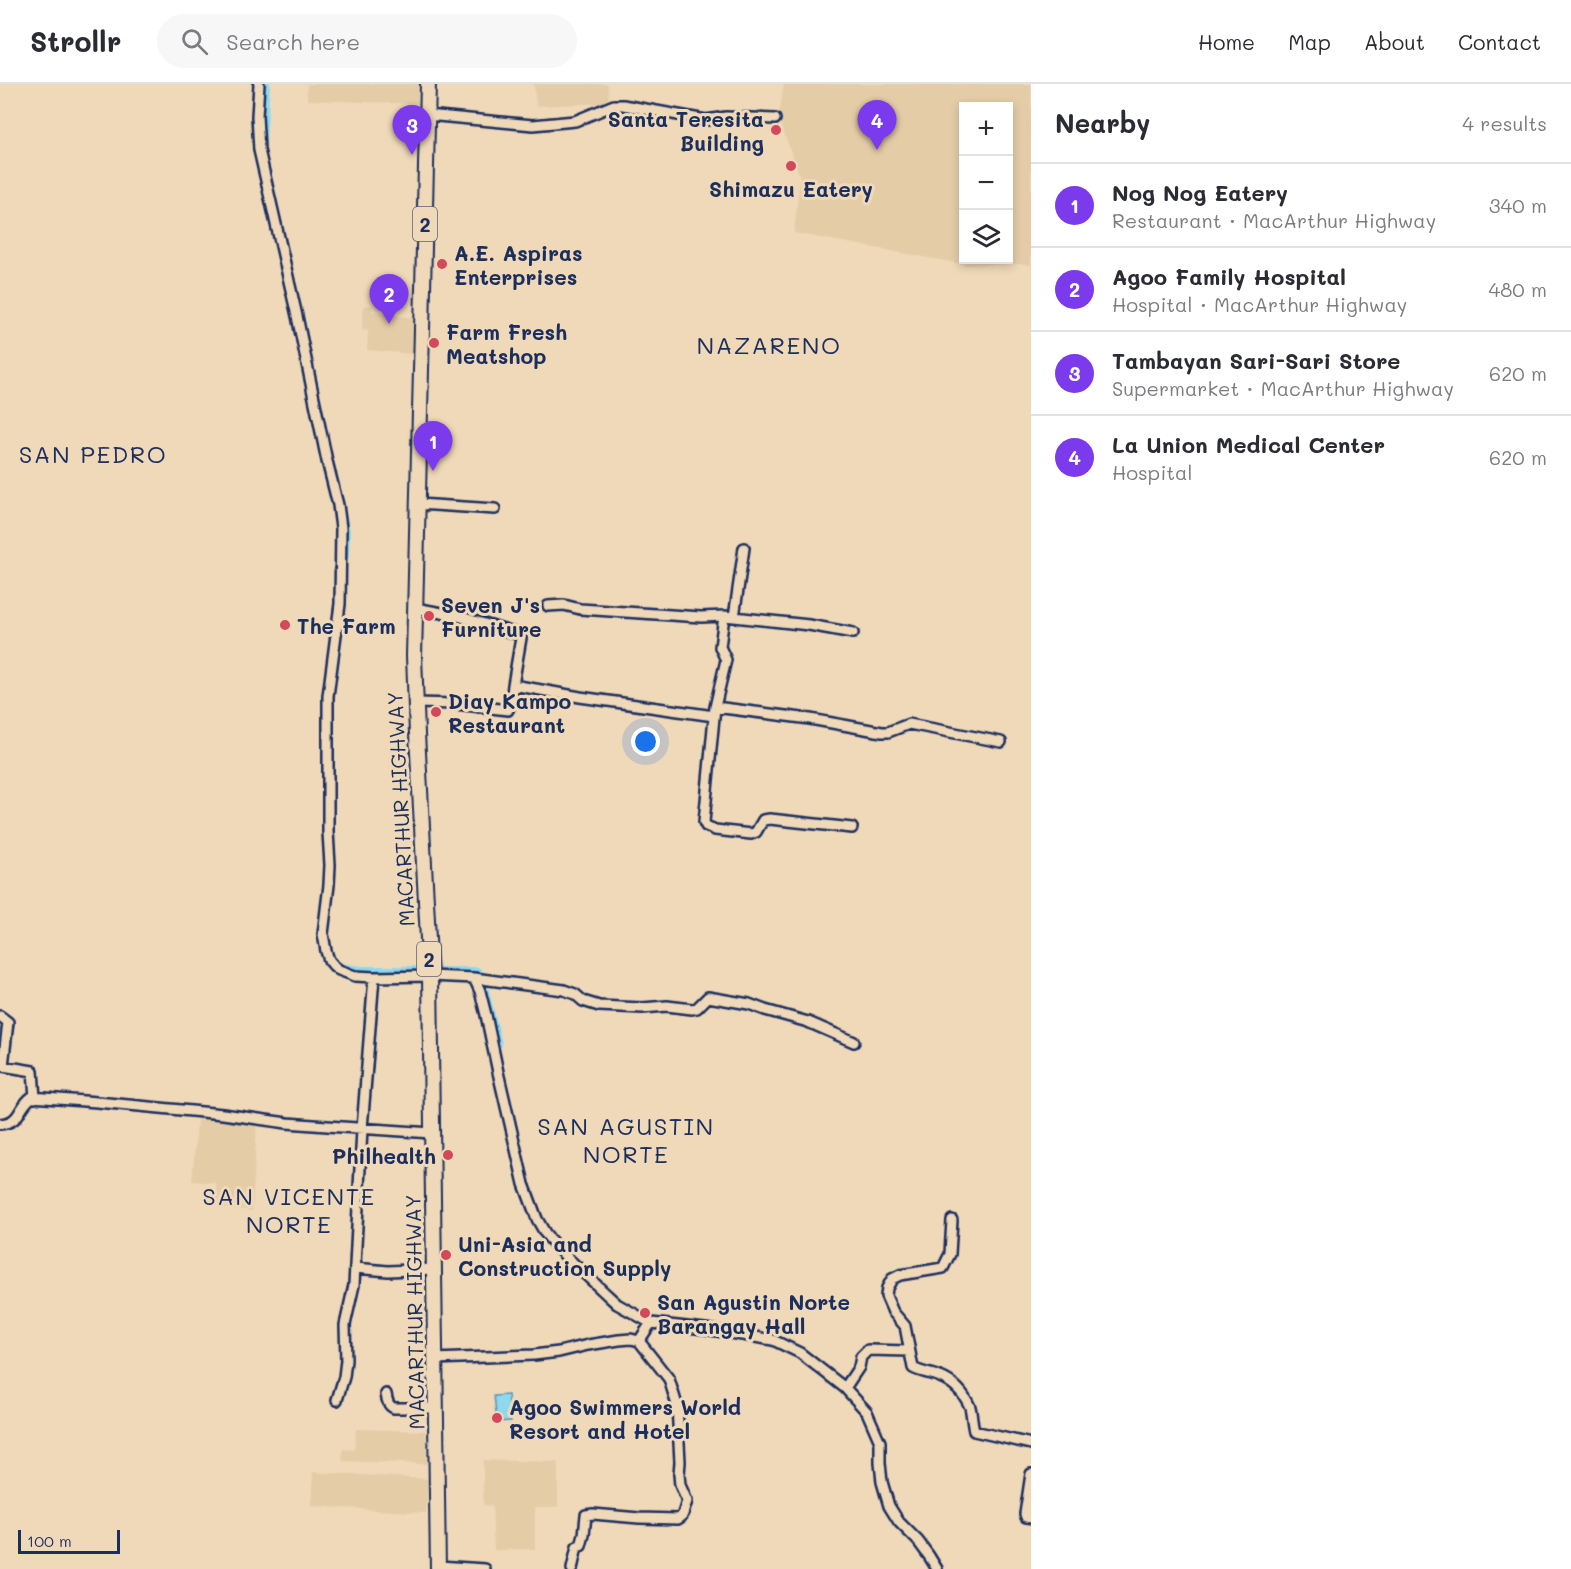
<!DOCTYPE html>
<meta charset="utf-8">
<style>
:root{--surface:#fff;--page:#f7f7f7;--text:#2b2b33;--muted:#7c7c81;--line:#e1e1e2;--accent:#7c3aed}
body{margin:0;font-family:Mali,sans-serif;background:var(--page);color:var(--text)}
.controls{position:absolute;right:18px;top:18px;display:grid;overflow:hidden;border-radius:0px;box-shadow:0 3px 9px #0003}
.controls button{width:54px;height:54px;display:grid;place-items:center;padding:0;border:0;border-bottom:2px solid var(--line);background:var(--surface);color:var(--text);font:30px sans-serif}
.scale{position:absolute;left:18px;bottom:15px;width:102px;box-sizing:border-box;padding-left:6px;border:3px solid #1b2f5e;border-top:0;font-size:16px;line-height:21px;white-space:nowrap;color:#1b2f5e;-webkit-text-stroke:4px #f0d9b9;paint-order:stroke}
.you{position:absolute;left:646px;top:658px;width:21px;height:21px;margin:-15px;border:4px solid #fff;border-radius:50%;background:#1a73e8;box-shadow:0 0 0 9px #1a73e833}
.badge{display:grid;place-items:center;width:39px;height:39px;border-radius:50%;background:var(--accent);color:#fff;font-size:20px;font-weight:700}
.pin{position:absolute;translate:-50% -50px;filter:drop-shadow(0 2px 3px #0008)}
.pin::after{content:'';position:absolute;top:32px;width:21px;height:18px;background:inherit;clip-path:polygon(0 0,100% 0,50% 100%)}
.list{margin:0;padding:0;list-style:none}
h2{display:flex;justify-content:space-between;align-items:center;height:78px;margin:0;padding:0 24px;font-size:26px}
h2 small{font-size:20px;font-weight:400;color:var(--muted)}
.list li{display:grid;grid-template-columns:39px 1fr auto;gap:18px;align-items:center;box-sizing:border-box;height:84px;padding:0 24px;border-top:2px solid var(--line)}
.list b{display:block;font-size:22px;white-space:nowrap}
.list p{margin:0;font-size:20px;white-space:nowrap;color:var(--muted)}
.list em{font-size:20px;font-style:normal;color:var(--muted)}
.icon{flex:none;width:33px;height:33px;fill:none;stroke:currentColor;stroke-width:2;stroke-linecap:round;stroke-linejoin:round}
.map{position:relative;flex:none;width:1031px;height:1485px;overflow:hidden}
header{display:flex;align-items:center;gap:36px;box-sizing:border-box;height:84px;padding:0 30px;background:var(--surface);border-bottom:2px solid var(--line)}
header strong{font-size:28px}
nav{display:flex;gap:33px;margin-inline-start:auto;font-size:21px}
.search{width:420px;height:54px;background:var(--page);display:flex;align-items:center;gap:15px;box-sizing:border-box;padding:0 21px;border-radius:33px;color:var(--muted);font-size:22px}
main{display:flex}
aside{flex:1;background:var(--surface)}
.map>svg:first-child{display:block}
</style>
<header>
<strong>Strollr</strong>
<div class="search"><svg class="icon" aria-label="search" viewBox="0 0 24 24"><circle cx="10" cy="10" r="6"/><path d="M15 15l6 6"/></svg>Search here</div>
<nav><a>Home</a><a>Map</a><a>About</a><a>Contact</a></nav>
</header>
<main>
<div class="map">
<svg width="1031" height="1485" viewBox="0 0 1031 1485">
<rect width="100%" height="100%" fill="#f0d9b9"/>
<filter id="ink" filterUnits="userSpaceOnUse"><feTurbulence type="fractalNoise" baseFrequency=".0167" numOctaves="2"/><feDisplacementMap in="SourceGraphic" scale="12" xChannelSelector="R" yChannelSelector="G"/><feConvolveMatrix kernelMatrix="1 2 1 2 8 2 1 2 1" color-interpolation-filters="sRGB"/></filter>
<g filter="url(#ink)">
<path fill="#e4cca7" fill-rule="evenodd" d="M307 0H419L418 20 307 16Z
M534 0H608L609 19 536 22Z
M784 0H1031V181L1025 180 967 181 794 149 800 93 780 38 779 31ZM963 22H1008V176H963Z
M364 221 372 222V228L387 229 388 231 416 234 413 270 367 266 368 247 362 246Z
M198 1028 257 1035 252 1127 218 1122 216 1099 192 1097Z
M356 1345 426 1347 427 1380 342 1377 343 1365 354 1366Z
M483 1376 558 1378V1423H535V1465L494 1466 492 1422 483 1421Z
M313 1388 428 1395 426 1429 311 1422Z"/>
<path fill="#8ed9ee" stroke="#6095b4" stroke-width="1.5" d="M508 1311 511 1337 497 1338 494 1312Z"/>
<g fill="none" stroke-linecap="round" stroke-linejoin="round">
<path stroke="#8ed9ee" stroke-width="8" d="M262 58 266 0
M344 436 346 448 345 472
M339 883 361 886H418
M442 887H477L481 891
M483 899 498 960"/>
<g stroke="#1b2f5e" stroke-width="14">
<path id="minor" d="M259 0 257 32 259 66 297 232 327 377 338 421 341 444 340 520 328 612V748L330 781 329 801 323 850 326 867 329 876 334 882 339 886 355 892 374 893 430 892 474 894 480 907 486 931 498 988 524 1100 537 1135 545 1149 557 1164 604 1208 617 1220 651 1239 705 1245 773 1256 800 1269 845 1304 867 1328 880 1358V1379L882 1398 889 1422 899 1438 918 1457 929 1472 937 1485
M427 31 533 41 575 37 614 21H623L706 36 726 33 775 35
M418 420 495 425
M744 464 734 533 724 532 720 563 726 576 715 623 704 738 706 742 715 746 751 750 756 748 763 736 770 735 852 744
M548 522 564 521 580 525 701 533 724 532
M415 524 458 532 520 551 521 554 513 601 580 613 714 632
M734 533 809 541 853 549
M416 619 456 620 508 626 511 619 513 601
M715 623 810 635 882 648H888L909 640 1001 658
M474 894 564 906 575 910 583 917 599 922 642 924 667 922 692 925 697 924 708 913 749 920 765 926 808 938 854 958
M0 932 8 938 3 982 33 987 35 1014
M0 1040C22 1038 17 1024 32 1013L97 1018 223 1030 287 1039 327 1042 432 1049
M952 1136 950 1170 943 1184 900 1191 892 1195 887 1204 886 1212 893 1228 905 1242 913 1284C922 1289 931 1289 940 1293 955 1299 964 1309 970 1323 972 1331 972 1339 974 1347L1031 1360
M355 1184 388 1187 434 1185
M435 1275 534 1271 559 1268 588 1261 619 1256 631 1255 639 1257 651 1239
M845 1304 859 1283 861 1273 868 1266 909 1267
M386 1310C387 1316 388 1322 394 1324H436
M337 1316 344 1293 346 1276 345 1241 354 1201 362 1045 374 893
M1031 1390 1025 1430 1026 1433 1031 1434
M438 1482 485 1485
M572 1485 577 1463 581 1462 584 1451 586 1431 593 1430 639 1434 678 1435 681 1433 683 1430 687 1417 680 1401 679 1390 680 1378 677 1321 669 1295 639 1257"/>
</g>
<g stroke="#1b2f5e" stroke-width="18">
<path id="highway" d="M428 0 414 572 417 650 430 892 438 1485"/>
</g>
<use href="#minor" stroke="#f0d9b9" stroke-width="9"/>
<use href="#highway" stroke="#f0d9b9" stroke-width="14"/>
</g>
</g>
<g fill="#d1495b" stroke="#f0d9b9" stroke-width="2">
<circle cx="776" cy="46" r="6"/>
<circle cx="791" cy="82" r="6"/>
<circle cx="442" cy="180" r="6"/>
<circle cx="434" cy="259" r="6"/>
<circle cx="429" cy="532" r="6"/>
<circle cx="285" cy="541" r="6"/>
<circle cx="436" cy="628" r="6"/>
<circle cx="448" cy="1071" r="6"/>
<circle cx="446" cy="1171" r="6"/>
<circle cx="645" cy="1229" r="6"/>
<circle cx="497" cy="1334" r="6"/>
</g>
<g text-anchor="middle" dominant-baseline="central" stroke-width="6" stroke-linejoin="round" paint-order="stroke">
<g fill="#f0d9b9" stroke="#5b6279" stroke-width="1.5">
<rect x="413" y="123" width="24" height="34" rx="4.5"/>
<rect x="417" y="858" width="24" height="34" rx="4.5"/>
</g>
<g font-size="20" font-weight="bold" fill="#1b2f5e">
<text x="425" y="140">2</text>
<text x="429" y="875">2</text>
</g>
<g font-size="21" font-weight="bold" fill="#1b2f5e" stroke="#f0d9b9" text-anchor="start">
<text x="764" y="34" text-anchor="end">Santa Teresita<tspan x="764" dy="24">Building</tspan></text>
<text x="791" y="104" text-anchor="middle">Shimazu Eatery</text>
<text x="454" y="168">A.E. Aspiras<tspan x="454" dy="24">Enterprises</tspan></text>
<text x="446" y="247">Farm Fresh<tspan x="446" dy="24">Meatshop</tspan></text>
<text x="441" y="520">Seven J's<tspan x="441" dy="24">Furniture</tspan></text>
<text x="297" y="541">The Farm</text>
<text x="448" y="616">Diay Kampo<tspan x="448" dy="24">Restaurant</tspan></text>
<text x="436" y="1071" text-anchor="end">Philhealth</text>
<text x="458" y="1159">Uni-Asia and<tspan x="458" dy="24">Construction Supply</tspan></text>
<text x="657" y="1217">San Agustin Norte<tspan x="657" dy="24">Barangay Hall</tspan></text>
<text x="509" y="1322">Agoo Swimmers World<tspan x="509" dy="24">Resort and Hotel</tspan></text>
</g>
<g font-size="21" fill="#1b2f5e" stroke="#f0d9b9">
<text transform="translate(400 725) rotate(-93)">MACARTHUR HIGHWAY</text>
<text transform="translate(414 1228) rotate(-91)">MACARTHUR HIGHWAY</text>
</g>
<g font-size="24" letter-spacing="1.5" fill="#1b2f5e" stroke="#f0d9b9">
<text x="769" y="260">NAZARENO</text>
<text x="93" y="369">SAN PEDRO</text>
<text x="626" y="1041">SAN AGUSTIN<tspan x="626" dy="28">NORTE</tspan></text>
<text x="289" y="1111">SAN VICENTE<tspan x="289" dy="28">NORTE</tspan></text>
</g>
</g>
</svg>
<div class="controls">
<button>+</button>
<button>−</button>
<button><svg class="icon" aria-label="layers" viewBox="0 0 24 24"><path d="M12 4l9 5-9 5-9-5zM3 14l9 5 9-5"/></svg></button>
</div>
<div class="scale">100 m</div>
<div class="you"></div>
<div class="pin badge" style="left:433px;top:387px">1</div>
<div class="pin badge" style="left:389px;top:240px">2</div>
<div class="pin badge" style="left:412px;top:71px">3</div>
<div class="pin badge" style="left:877px;top:66px">4</div>
</div>
<aside>
<h2>Nearby<small>4 results</small></h2>
<ul class="list">
<li><span class="badge">1</span><div><b>Nog Nog Eatery</b><p>Restaurant · MacArthur Highway</p></div><em>340 m</em></li>
<li><span class="badge">2</span><div><b>Agoo Family Hospital</b><p>Hospital · MacArthur Highway</p></div><em>480 m</em></li>
<li><span class="badge">3</span><div><b>Tambayan Sari-Sari Store</b><p>Supermarket · MacArthur Highway</p></div><em>620 m</em></li>
<li><span class="badge">4</span><div><b>La Union Medical Center</b><p>Hospital</p></div><em>620 m</em></li>
</ul>
</aside>
</main>
